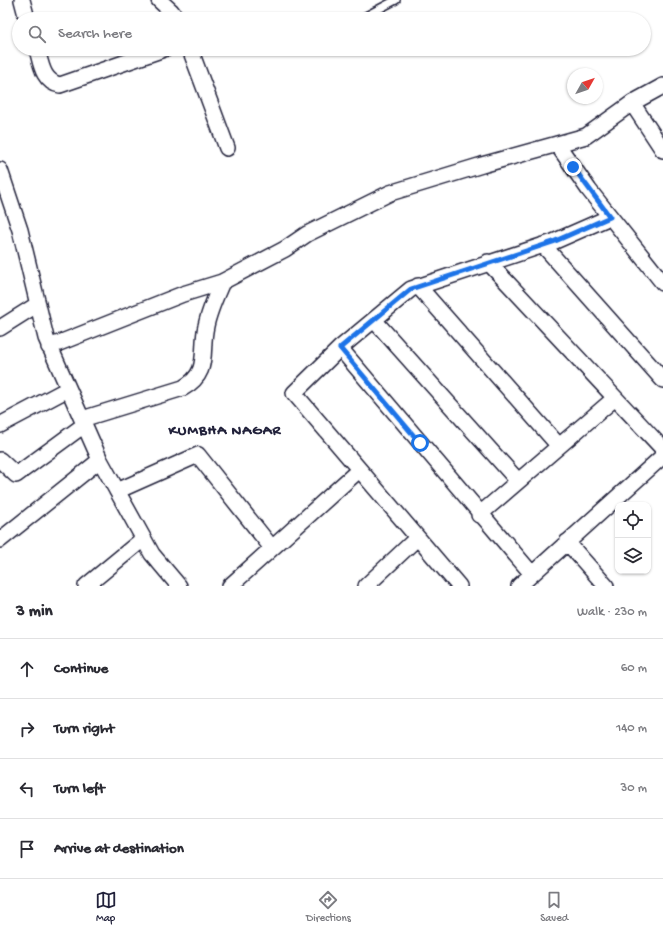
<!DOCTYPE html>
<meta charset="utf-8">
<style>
:root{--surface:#fff;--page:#f7f7f7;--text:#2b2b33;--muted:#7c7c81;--line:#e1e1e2;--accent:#22223b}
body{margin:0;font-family:"Gochi Hand",sans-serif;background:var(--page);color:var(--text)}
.controls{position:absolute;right:12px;bottom:12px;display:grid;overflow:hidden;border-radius:8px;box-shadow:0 1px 3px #0004}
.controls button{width:36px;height:36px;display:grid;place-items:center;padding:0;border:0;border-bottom:1px solid var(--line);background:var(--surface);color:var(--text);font:20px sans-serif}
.compass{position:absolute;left:567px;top:68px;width:36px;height:36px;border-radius:50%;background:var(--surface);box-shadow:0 1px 3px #0004;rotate:50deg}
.stop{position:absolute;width:12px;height:12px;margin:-9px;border:3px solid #1a73e8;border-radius:50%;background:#fff}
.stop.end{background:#1a73e8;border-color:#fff;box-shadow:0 1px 4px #0008}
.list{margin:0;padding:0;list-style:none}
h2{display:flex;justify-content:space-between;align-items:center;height:52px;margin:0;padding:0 16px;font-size:17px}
h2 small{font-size:13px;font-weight:400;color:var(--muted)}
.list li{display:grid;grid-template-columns:26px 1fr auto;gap:12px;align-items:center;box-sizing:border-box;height:60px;padding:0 16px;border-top:1px solid var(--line)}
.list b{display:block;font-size:15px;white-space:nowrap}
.list em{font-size:13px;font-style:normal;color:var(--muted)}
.icon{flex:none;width:22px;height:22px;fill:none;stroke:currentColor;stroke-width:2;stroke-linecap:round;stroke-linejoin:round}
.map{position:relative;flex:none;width:663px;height:586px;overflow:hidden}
.search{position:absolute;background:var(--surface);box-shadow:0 1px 3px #0004;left:12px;right:12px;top:12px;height:44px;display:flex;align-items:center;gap:10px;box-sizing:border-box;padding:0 14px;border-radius:22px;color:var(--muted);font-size:15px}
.sheet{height:292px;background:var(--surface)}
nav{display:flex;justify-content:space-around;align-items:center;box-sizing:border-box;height:56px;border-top:1px solid var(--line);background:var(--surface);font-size:11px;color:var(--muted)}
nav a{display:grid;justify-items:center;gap:2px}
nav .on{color:var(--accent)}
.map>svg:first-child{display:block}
</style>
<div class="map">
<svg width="663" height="586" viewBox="0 0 663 586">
<rect width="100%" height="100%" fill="#fff"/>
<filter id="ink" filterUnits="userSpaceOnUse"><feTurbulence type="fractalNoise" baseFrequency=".025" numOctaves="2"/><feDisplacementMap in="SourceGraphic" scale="8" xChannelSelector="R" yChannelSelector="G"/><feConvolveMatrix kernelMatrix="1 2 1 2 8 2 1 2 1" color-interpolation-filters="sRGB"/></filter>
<g filter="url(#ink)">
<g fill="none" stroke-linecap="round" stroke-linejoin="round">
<g stroke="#22223b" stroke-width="10">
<path id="service" d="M360 19 396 0"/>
</g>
<g stroke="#22223b" stroke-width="18">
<path id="minor" d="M22 0 27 19
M159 0 171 11 177 19
M37 49C41 64 43 82 60 85L164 49
M190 49 227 148
M632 103 663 150
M557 144 589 190 663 283
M0 170 20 230 46 338 100 460 152 554 179 586
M543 245 663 380
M488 262 663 449
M418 286 559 446
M374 320 518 481
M0 328 38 304
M49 347 183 294 222 282 285 249 307 234 390 193 482 165 586 136 632 103 663 86
M340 348 532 574
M82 419 183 388C211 372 200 352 206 326 209 311 216 296 222 282
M0 425 68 389
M0 460 16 475 84 425
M117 491 198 455 272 548
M479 515 615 398
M0 540 100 460
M567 542 606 586
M86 586 143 539
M230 586 359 470
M366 586 417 538
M459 586 294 393 340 348 411 289 553 242 610 217
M519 586 663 456"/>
</g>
<use href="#service" stroke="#fff" stroke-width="7"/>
<use href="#minor" stroke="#fff" stroke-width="15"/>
</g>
</g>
<g fill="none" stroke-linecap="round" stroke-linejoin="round" filter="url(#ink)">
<path stroke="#1a73e8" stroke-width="5" d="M420 443 340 348 411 289 553 242 610 217 573 167"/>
</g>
<g text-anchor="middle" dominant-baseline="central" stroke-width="3.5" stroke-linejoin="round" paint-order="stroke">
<g font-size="15" font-weight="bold" letter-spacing="1" fill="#22223b" stroke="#fff">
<text x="225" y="431">KUMBHA NAGAR</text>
</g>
</g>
</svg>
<div class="controls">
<button><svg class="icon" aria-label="locate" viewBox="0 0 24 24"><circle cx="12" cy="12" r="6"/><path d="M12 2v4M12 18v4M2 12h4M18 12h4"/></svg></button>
<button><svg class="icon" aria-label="layers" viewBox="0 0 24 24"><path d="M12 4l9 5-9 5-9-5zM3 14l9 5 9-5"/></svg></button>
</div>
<svg class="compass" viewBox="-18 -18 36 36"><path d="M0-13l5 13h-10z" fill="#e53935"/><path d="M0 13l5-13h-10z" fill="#7c7c81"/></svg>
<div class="stop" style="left:420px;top:443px"></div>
<div class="stop end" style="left:573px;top:167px"></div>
<div class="search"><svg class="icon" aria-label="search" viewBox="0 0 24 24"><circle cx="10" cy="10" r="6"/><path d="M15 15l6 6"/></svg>Search here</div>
</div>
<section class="sheet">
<h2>3 min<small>Walk · 230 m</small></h2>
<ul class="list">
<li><svg class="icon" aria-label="ahead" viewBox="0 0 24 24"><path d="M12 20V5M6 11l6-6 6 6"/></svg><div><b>Continue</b></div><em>60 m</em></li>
<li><svg class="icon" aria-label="right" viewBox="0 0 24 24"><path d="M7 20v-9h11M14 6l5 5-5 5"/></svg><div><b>Turn right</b></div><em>140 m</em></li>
<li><svg class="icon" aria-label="left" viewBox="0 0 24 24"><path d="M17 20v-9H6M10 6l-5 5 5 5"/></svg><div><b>Turn left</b></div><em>30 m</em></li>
<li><svg class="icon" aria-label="arrive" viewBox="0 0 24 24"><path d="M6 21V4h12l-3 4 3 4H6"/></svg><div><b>Arrive at destination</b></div></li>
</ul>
</section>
<nav>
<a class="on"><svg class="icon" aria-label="map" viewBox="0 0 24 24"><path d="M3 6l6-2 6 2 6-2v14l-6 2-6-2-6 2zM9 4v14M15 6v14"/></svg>Map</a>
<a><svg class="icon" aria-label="directions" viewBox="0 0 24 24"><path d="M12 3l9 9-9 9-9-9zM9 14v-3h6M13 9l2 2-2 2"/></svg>Directions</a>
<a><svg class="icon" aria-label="saved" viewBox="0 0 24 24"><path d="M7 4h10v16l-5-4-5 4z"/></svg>Saved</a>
</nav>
